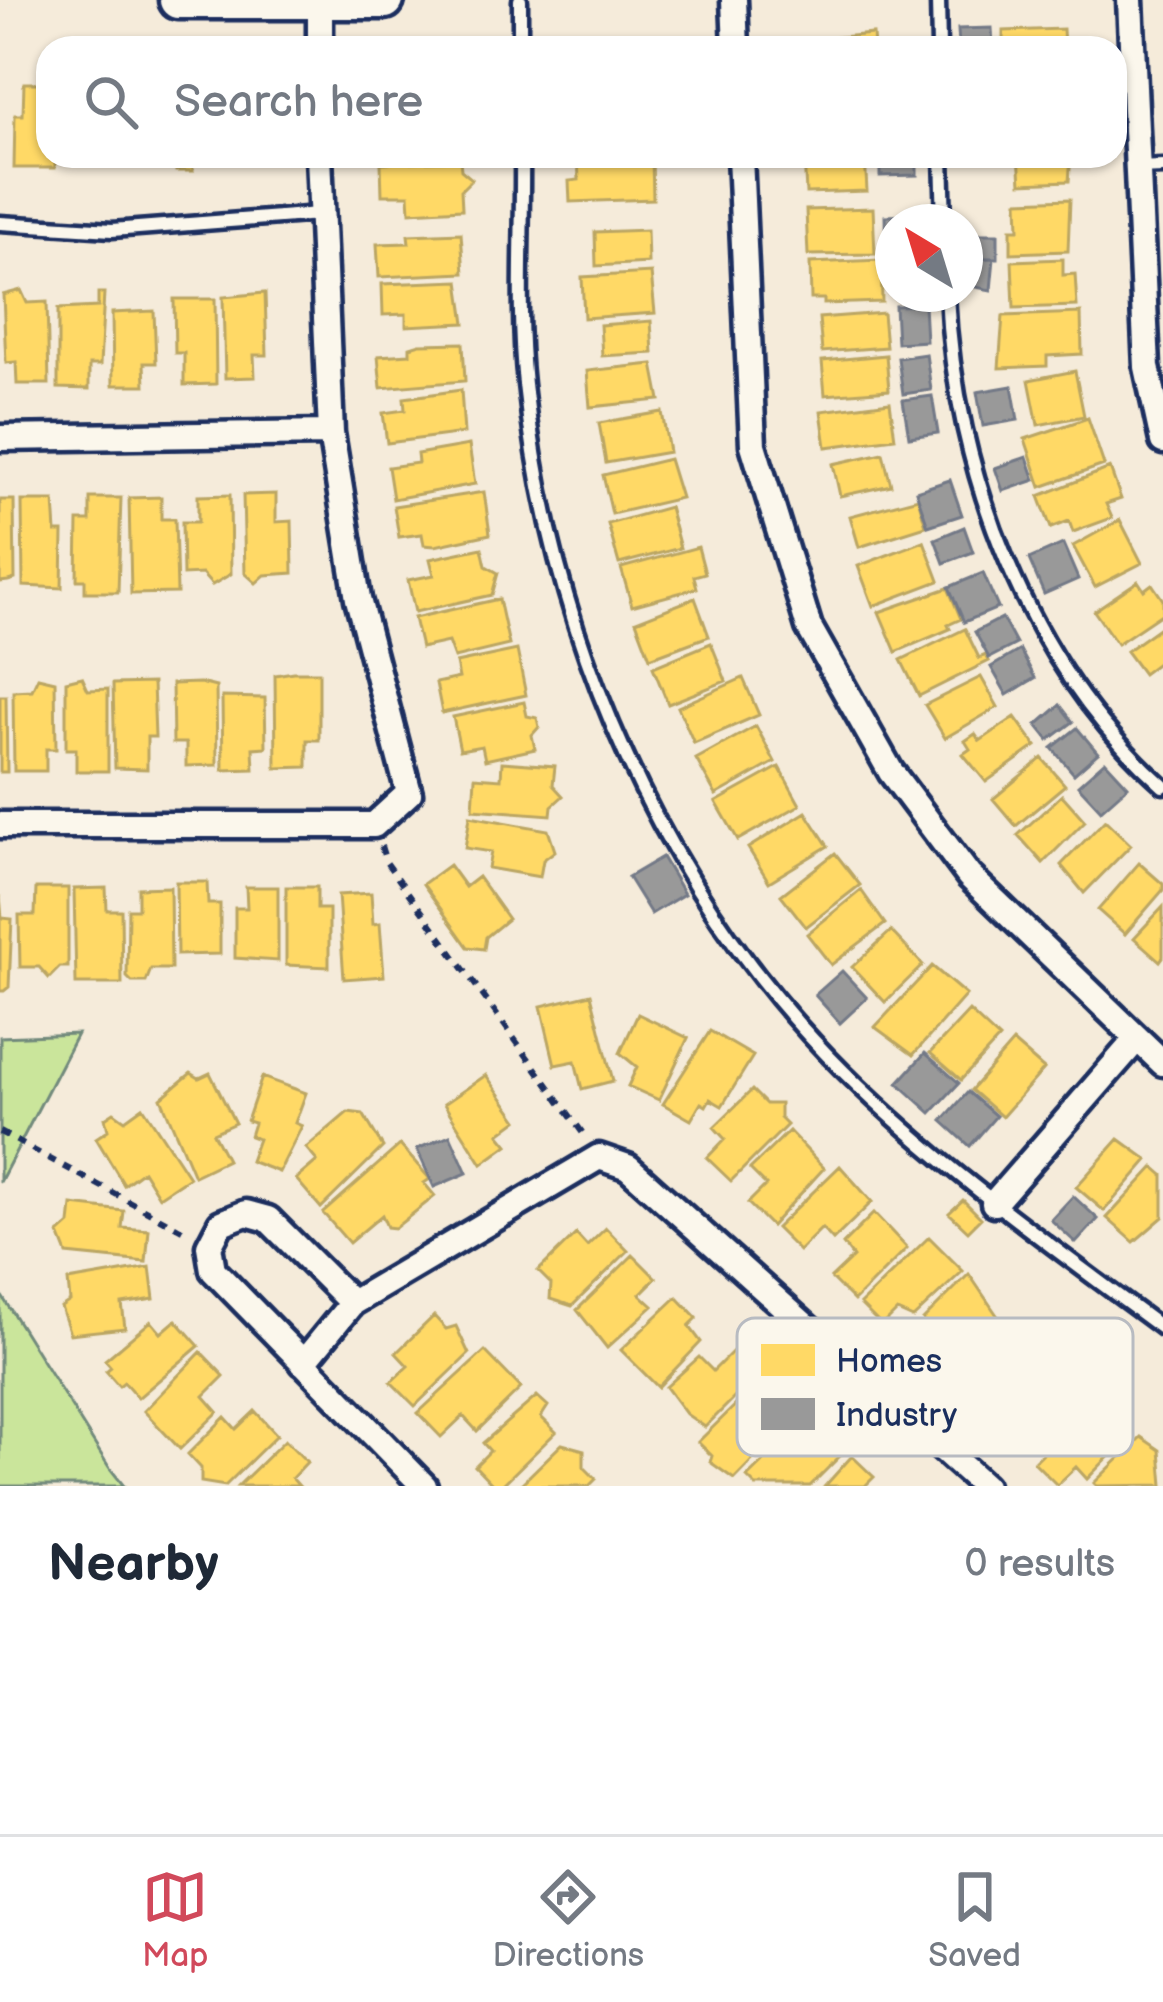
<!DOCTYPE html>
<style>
:root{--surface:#fff;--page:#f2f2f3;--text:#1f2937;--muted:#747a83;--line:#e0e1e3;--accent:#d1495b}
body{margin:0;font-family:"Balsamiq Sans",sans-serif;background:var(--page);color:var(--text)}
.compass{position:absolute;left:875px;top:204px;width:108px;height:108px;border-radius:50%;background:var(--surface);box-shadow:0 3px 9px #0004;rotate:322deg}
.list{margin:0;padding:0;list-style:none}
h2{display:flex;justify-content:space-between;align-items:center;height:156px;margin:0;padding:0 48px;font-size:51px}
h2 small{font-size:39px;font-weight:400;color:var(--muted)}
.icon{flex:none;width:66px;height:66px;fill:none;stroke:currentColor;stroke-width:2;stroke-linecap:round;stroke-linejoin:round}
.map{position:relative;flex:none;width:1163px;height:1486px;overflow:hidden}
.search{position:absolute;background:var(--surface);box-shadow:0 3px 9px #0004;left:36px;right:36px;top:36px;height:132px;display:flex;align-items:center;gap:30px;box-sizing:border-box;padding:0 42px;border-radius:36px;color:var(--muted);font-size:45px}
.sheet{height:348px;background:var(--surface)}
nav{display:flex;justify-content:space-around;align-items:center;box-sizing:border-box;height:168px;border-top:3px solid var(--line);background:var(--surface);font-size:33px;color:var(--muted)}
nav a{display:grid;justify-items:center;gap:6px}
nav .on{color:var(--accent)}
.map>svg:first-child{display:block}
</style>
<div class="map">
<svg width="1163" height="1486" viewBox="0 0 1163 1486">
<rect width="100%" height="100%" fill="#f5ebda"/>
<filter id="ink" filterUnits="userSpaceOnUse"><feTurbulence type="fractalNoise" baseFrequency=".00833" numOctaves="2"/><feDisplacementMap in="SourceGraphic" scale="24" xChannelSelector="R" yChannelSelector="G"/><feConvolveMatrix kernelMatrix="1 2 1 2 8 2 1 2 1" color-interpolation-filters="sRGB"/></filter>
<g filter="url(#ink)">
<path fill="#cae59b" stroke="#728a7c" stroke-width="3" d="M77 1034 0 1182V1037Z
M0 1293 109 1467 124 1486H0Z"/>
<path fill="#ffd966" stroke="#bba664" stroke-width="3" d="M1063 29 1064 48H1003V31Z
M873 34 874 48H807V40Z
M24 83H48V156H55V168H14L15 115H23Z
M123 156H166V162L123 160Z
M175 156H192L193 171H176Z
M578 156 652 158 653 199 570 202 569 181 579 180Z
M804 156H865L867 191 806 193Z
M1019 156H1071L1069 181 1021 183Z
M460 160 461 170 472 179 461 190 462 209 410 212 409 195H382L381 163Z
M1070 199 1068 251 1011 253V229H1019L1018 201Z
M873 208 875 254 808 255 806 210Z
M647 230 648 263 596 266 595 232Z
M461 233 464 273 379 277 377 244 409 243 408 235Z
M1063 259V275L1075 274 1077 306 1014 308 1012 261Z
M881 260 882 302 824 304V299H811L810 263Z
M651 273 655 313 584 318 582 277Z
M459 281 465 323 406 326V314L383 315 382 284Z
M21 290 27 303 47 302 49 384H17L16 362 6 363 3 295Z
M98 293H104L100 365H89V389L58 388V309L98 307Z
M265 293 267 355H254L255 377 225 378 223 297Z
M174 299H215L216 384 184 385V353H175Z
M154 311 156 363H144L145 385H113L112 313Z
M883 313 886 347 822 352 819 318Z
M1081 313 1082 354 1047 356V366L999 368 1003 316Z
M651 321 653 353 602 356 600 325Z
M463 343 465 381 381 388 378 356 410 354V347L420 344Z
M886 355 889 390 825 395 822 361Z
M653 364 660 400 590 407 587 371Z
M1075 371 1084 416 1038 425 1029 380Z
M461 390 464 433 387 443 383 413 405 410 404 398Z
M890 402 895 438 826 447 821 411Z
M662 412 669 452 606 463 599 423Z
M1088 418 1104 465 1041 487 1025 439Z
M469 445 475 484 393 499 388 467 418 463 417 454Z
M883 453 891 485 840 496 833 464Z
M669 459 681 498 612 514 603 475Z
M1110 468 1121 499 1106 504 1112 518 1073 532 1069 521 1051 528 1039 496Z
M484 492 490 534 435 546 424 545 422 534 399 537 394 506Z
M276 494V522L292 521 293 573 265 575 256 583 245 573 243 495Z
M230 495 231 574 212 585 202 574 183 575 182 522H198V496Z
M161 497V519H175L177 593 131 594 129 498Z
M90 498H121L118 592H85V580H77L78 521H90Z
M918 498 926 526 859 547 850 516Z
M0 500H14L15 579 8 581 0 582Z
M22 501H54L56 532H63L62 588 23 586Z
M669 507 680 548 619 564 608 524Z
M1120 520 1142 563 1095 587 1073 546Z
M924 541 939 581 873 606 858 566Z
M698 547 705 573 694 576 697 588 632 606 621 568Z
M482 548 486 566 498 573 492 595 415 612 408 580 434 575 430 559Z
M1138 581 1144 590 1152 584 1163 600V613L1117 644 1094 611Z
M948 588 961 619 948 625 950 629 896 652 879 612Z
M695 598 709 636 650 658 636 621Z
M499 599 509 645 454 658 448 642 421 648 414 618Z
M1163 625V659L1143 674 1126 651Z
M965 629 979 658 986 655 989 661 919 696 901 660Z
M711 643 726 681 668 704 653 667Z
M517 650 526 695 442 713 436 683 459 678 456 663Z
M293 672H319V740H307V767L276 768 275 675Z
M38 677 55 681 56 749H46V771H14L13 691 32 690Z
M82 677 88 690 108 689V771H76V749H66V681Z
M981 677 998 707 945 738 925 705Z
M743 678 759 715 694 743 678 707Z
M153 683 155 737H147V769L115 768 113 684Z
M200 683 216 687 217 765 186 766V743H173L172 684Z
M0 696H6L7 772H0Z
M222 697 265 698 266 747 253 748 254 769 223 770Z
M524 702 527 716 537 718 539 727 532 735 535 749 485 760 482 746 460 750 453 717Z
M1015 717 1036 746 986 782 963 754 970 749 965 741 975 734 980 741Z
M756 726 775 762 716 795 696 759Z
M1042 758 1065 785 1016 826 993 799Z
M502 762 555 766 553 785 563 796 552 806 551 815 473 809 475 777 501 779Z
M779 767 800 805 738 840 716 802Z
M1062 795 1085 821 1043 863 1018 835Z
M806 812 828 846 769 882 748 848Z
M470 816 548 830 555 851 543 860 540 877 488 868 491 852 465 848Z
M1105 820 1131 845 1084 893 1061 865Z
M835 853 860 885 806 927 781 895Z
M1139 863 1163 884V890L1125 934 1098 910Z
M449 865 465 887 478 877 508 919 486 937 484 949 468 947 423 884Z
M176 882H207L208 904H220V954L177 955Z
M170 887 171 969H151L146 982H132L127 977 128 909H138V888Z
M246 887H278V961L235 958V908H247Z
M286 887H317V909H329V967L286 965Z
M36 888H68V967H60L49 978 39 967H20L19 915H35Z
M106 888 107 910H121L122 984H76L74 889Z
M861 890 885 924 831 965 807 934Z
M371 893 373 924 380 923 384 976 344 979 338 895Z
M0 896 2 918 12 919 9 987 4 991H0Z
M1163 907V957L1160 961 1134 938Z
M891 931 923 965 885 1002 852 967Z
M932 966 966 995 913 1055 875 1027Z
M591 994 613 1081 582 1089 575 1061 555 1065 541 1006Z
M969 1011 999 1039 961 1080 930 1053Z
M638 1014 688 1038 659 1100 628 1086 637 1067 620 1053Z
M710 1031 753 1056 722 1106 710 1099 706 1106 701 1103 691 1120 663 1104Z
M1013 1042 1044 1069 1002 1117 971 1090Z
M191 1073 199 1078 210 1073 235 1123 213 1133 227 1160 194 1176 161 1098Z
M486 1075 518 1120 499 1134 508 1145 482 1164 444 1104Z
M262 1077 306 1093 295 1123 302 1126 279 1172 250 1161 258 1139 250 1136 254 1123 247 1121Z
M752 1090 766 1104H780V1118L787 1125 731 1181 707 1158 725 1139 714 1127Z
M143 1107 189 1177 159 1197 143 1171 124 1185 96 1138 108 1130 105 1118 114 1112 125 1120Z
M348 1112 363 1114 383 1147 321 1208 296 1179 317 1161 306 1148Z
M789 1131 824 1168 771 1226 748 1203 766 1185 750 1169Z
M1119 1139 1148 1160 1104 1211 1076 1187Z
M400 1145 430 1179 424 1183 435 1196 395 1228 387 1227 382 1215 349 1243 323 1213Z
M840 1166 872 1202 833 1240 822 1228 799 1251 776 1228Z
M1154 1167 1163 1175V1217L1134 1242 1107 1218Z
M963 1200 981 1218 968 1231 949 1213Z
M72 1205 124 1211 122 1228 149 1230 146 1262 67 1254 59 1234 70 1224Z
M874 1213 907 1248 854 1301 831 1278 853 1257 843 1244Z
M606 1228 628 1251 572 1306 550 1299 551 1284 538 1271 576 1234 587 1246Z
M929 1237 963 1271 913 1318 897 1311 882 1326 860 1304Z
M633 1255 656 1278 640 1294 653 1306 607 1348 577 1310Z
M150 1267 154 1299 122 1304 125 1328 70 1334 61 1307 70 1301 68 1281Z
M969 1274 999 1318 939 1376 917 1353 931 1339 927 1335 932 1329 923 1320Z
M677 1297 697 1318 689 1326 701 1342 658 1387 621 1350Z
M434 1316 446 1329 456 1326 469 1354 415 1406 391 1382 408 1366 396 1353Z
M176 1320 199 1346 138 1398 124 1382 119 1386 106 1371 111 1367 105 1360 151 1321 161 1333Z
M734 1350 758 1374 705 1427 686 1414 666 1387 699 1357 713 1371Z
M485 1351 521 1388 477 1431 463 1416 441 1437 418 1413Z
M201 1352 224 1376 204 1396 218 1412 180 1449 144 1411Z
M764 1377 786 1399 764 1428 774 1438 734 1479 710 1462 712 1456 698 1442Z
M537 1396 548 1406 541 1417 556 1432 501 1486H494L475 1466 490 1451 483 1443Z
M1090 1408 1111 1413 1112 1429 1124 1441 1087 1479 1076 1467 1057 1485 1034 1462Z
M255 1411 277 1435 225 1486 201 1482V1468L188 1454 225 1417 236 1429Z
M823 1429 845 1451 810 1486H756L747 1477 778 1447 785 1443 798 1455Z
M1141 1437 1160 1450 1163 1485 1097 1486 1094 1483Z
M285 1440 307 1462 292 1478 299 1486H238Z
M562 1444 584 1450V1467L596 1479 589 1486H519Z
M852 1456 874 1477 865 1486H825Z"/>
<path fill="#999" stroke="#737987" stroke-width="3" d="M992 28 993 48H959L958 29Z
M880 156H917V175L880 176Z
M918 215V222H893V253L886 254 885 216Z
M965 234H998V258H965Z
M994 258 991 290 965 285V259Z
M924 305 926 341 897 343 895 306Z
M926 354 931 390 903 394 898 358Z
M1012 386 1018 420 983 426 977 392Z
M932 396 938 433 909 437 903 400Z
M1027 457 1035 480 1003 491 995 468Z
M950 480 962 515 928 526 916 491Z
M964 527 973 552 944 563 935 539Z
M1063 544 1078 579 1044 594 1029 559Z
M983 573 998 608 964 622 949 587Z
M1002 618 1016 644 989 658 975 632Z
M1020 650 1035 678 1007 695 991 667Z
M1060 705 1073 722 1049 740 1037 725Z
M1077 728 1098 753 1074 774 1052 748Z
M1105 761 1128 786 1101 810 1078 785Z
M662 857 684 894 651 914 628 877Z
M842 971 867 998 840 1023 815 995Z
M925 1053 959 1083 931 1113 898 1083Z
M968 1092 996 1116 970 1146 942 1121Z
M450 1135 467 1173 434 1187 417 1149Z
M1073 1196 1098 1219 1076 1243 1051 1220Z"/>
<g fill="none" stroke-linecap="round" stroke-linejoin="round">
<g stroke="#1b2f5e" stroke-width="21">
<path id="lane" d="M520 0V48
M938 0 939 48
M522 156C523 231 517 309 525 384 551 637 662 892 844 1072 941 1168 1054 1248 1163 1329
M942 156 944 222
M1136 168 1163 167
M0 223 112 230 319 214
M947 294C954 471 1028 666 1163 786"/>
</g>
<g stroke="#1b2f5e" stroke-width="33">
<path id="street" d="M734 0 736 48
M1130 0 1147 367 1163 441
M320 48V0
M319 156 331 433
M740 156 753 445 809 627 891 772 969 876 1163 1063
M0 438 331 433 358 599 409 793 374 825H0
M994 1203 1135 1041
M352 1303 268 1219 246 1213 221 1223 209 1246 213 1270 424 1486
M303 1363 352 1303 599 1157 628 1167 984 1486"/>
</g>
<g stroke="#1b2f5e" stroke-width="45">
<path id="secondary" d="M178 0H385"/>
</g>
<path stroke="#1b2f5e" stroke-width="6" stroke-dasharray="9 9" stroke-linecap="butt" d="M381 846 386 862 587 1139
M0 1132 186 1232"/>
<use href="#lane" stroke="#fbf7ec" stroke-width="12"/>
<use href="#street" stroke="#fbf7ec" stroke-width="24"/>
<use href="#secondary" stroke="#fbf7ec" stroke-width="36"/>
</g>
</g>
<rect x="737" y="1318" width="396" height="138" rx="18" fill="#fbf7ec" stroke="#b8bbc1" stroke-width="3"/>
<rect x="761" y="1344" width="54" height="32" fill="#ffd966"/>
<rect x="761" y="1398" width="54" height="32" fill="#999"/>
<g font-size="33" fill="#1b2f5e">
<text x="836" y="1372">Homes</text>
<text x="836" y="1426">Industry</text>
</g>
</svg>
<svg class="compass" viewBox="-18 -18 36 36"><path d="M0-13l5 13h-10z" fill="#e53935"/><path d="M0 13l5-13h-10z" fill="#747a83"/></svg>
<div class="search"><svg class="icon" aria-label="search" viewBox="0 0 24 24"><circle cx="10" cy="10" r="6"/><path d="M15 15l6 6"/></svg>Search here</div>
</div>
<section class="sheet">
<h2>Nearby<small>0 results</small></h2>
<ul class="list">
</ul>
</section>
<nav>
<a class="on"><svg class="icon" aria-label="map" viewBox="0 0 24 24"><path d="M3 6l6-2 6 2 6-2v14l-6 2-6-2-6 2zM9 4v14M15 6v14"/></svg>Map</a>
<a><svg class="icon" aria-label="directions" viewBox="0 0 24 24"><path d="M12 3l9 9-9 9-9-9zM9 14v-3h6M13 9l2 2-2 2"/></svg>Directions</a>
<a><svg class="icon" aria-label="saved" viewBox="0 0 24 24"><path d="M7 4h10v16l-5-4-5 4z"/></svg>Saved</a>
</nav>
